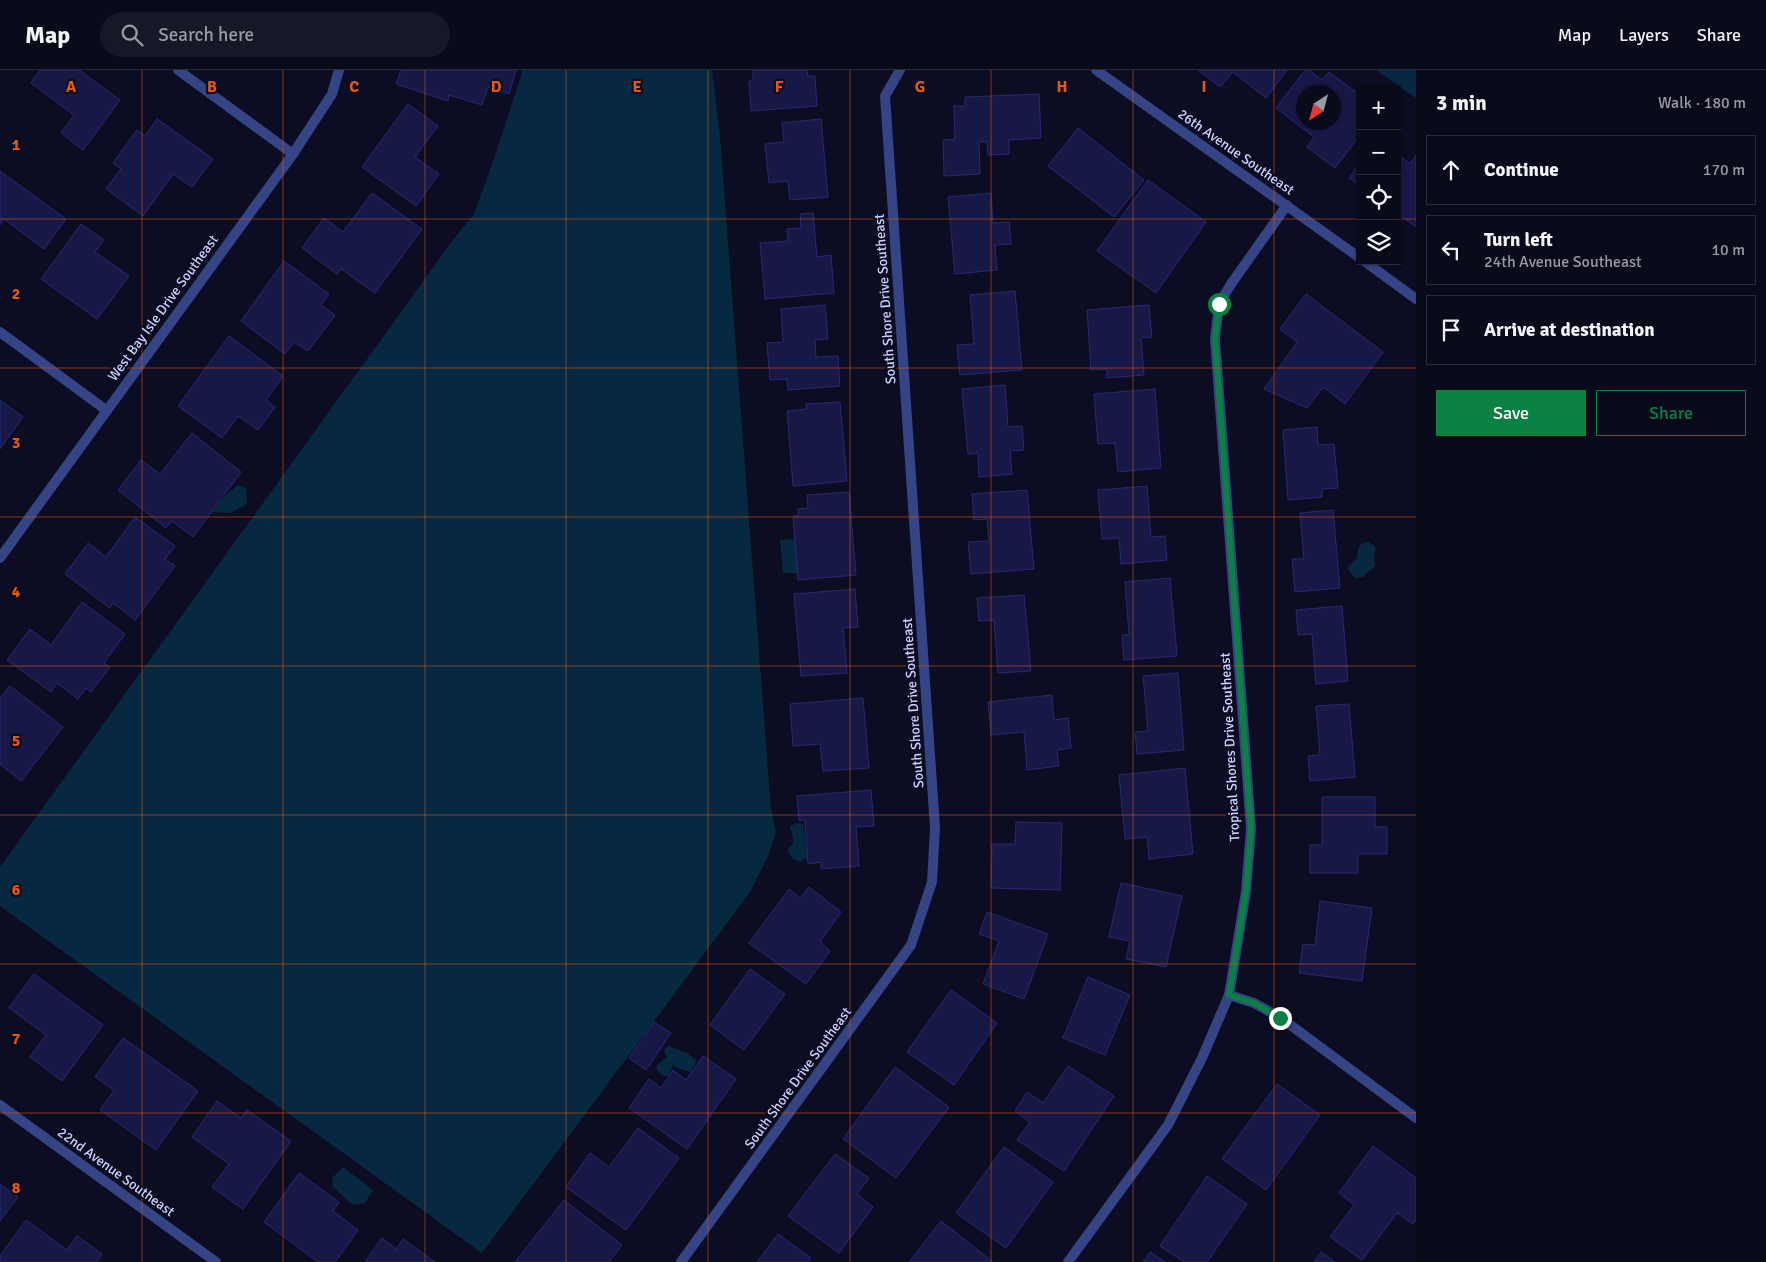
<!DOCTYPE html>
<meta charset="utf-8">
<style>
:root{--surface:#090a1a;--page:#171827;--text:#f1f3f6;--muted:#999aa2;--line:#292b39;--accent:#0b8043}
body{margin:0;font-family:Signika,sans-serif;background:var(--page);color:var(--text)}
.controls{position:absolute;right:15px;top:15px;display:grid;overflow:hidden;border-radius:0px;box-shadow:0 1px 4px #0004}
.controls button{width:45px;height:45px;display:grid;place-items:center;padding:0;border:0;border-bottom:1px solid var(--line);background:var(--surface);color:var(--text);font:25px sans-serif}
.compass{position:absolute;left:1296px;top:15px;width:45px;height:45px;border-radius:50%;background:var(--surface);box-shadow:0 1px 4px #0004;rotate:216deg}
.stop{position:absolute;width:15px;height:15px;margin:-11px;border:4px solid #0b8043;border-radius:50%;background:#fff}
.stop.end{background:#0b8043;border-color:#fff;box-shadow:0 1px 5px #0008}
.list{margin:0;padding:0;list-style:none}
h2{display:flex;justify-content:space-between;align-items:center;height:65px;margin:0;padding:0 20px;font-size:21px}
h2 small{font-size:16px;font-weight:400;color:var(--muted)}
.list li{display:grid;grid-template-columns:32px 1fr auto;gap:15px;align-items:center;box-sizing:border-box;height:70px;margin:0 10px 10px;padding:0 10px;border:1px solid var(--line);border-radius:0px}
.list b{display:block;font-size:19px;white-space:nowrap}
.list p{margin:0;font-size:16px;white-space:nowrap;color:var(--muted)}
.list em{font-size:16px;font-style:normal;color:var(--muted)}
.actions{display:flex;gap:10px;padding:15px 20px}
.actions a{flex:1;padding:11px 0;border:1px solid var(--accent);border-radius:0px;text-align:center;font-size:18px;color:var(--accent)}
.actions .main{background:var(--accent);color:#fff}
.icon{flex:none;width:28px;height:28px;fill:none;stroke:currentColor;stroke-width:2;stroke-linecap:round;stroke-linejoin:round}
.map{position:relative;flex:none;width:1416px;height:1192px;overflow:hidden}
header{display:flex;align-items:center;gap:30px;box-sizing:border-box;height:70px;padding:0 25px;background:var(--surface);border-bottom:1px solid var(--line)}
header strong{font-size:24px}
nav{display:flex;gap:28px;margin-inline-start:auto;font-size:18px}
.search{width:350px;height:45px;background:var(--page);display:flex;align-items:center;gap:12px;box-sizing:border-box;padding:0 18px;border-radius:28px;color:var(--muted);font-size:19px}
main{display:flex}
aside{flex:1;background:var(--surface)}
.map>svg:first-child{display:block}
</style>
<header>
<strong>Map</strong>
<div class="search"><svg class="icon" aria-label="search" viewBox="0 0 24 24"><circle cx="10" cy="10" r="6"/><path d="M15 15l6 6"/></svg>Search here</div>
<nav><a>Map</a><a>Layers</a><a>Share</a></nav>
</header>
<main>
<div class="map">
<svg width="1416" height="1192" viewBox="0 0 1416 1192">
<rect width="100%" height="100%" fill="#0c0d22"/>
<path fill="#062941" d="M523 0H712L720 67 771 740 776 762 768 786 750 822 482 1183 0 836V797L453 170 474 144 494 89Z
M1376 0H1416V28Z
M238 415 246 418 247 434 230 443 212 442 225 426Z
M796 469 798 503H783L780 470Z
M1369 472C1380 480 1374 479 1374 489 1374 491 1375 494 1375 496L1363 507 1356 508 1351 504 1348 497 1357 488 1358 479 1362 473Z
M796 753 803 754 804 758 807 788 800 792 793 789 787 780 794 772 790 757Z
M668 976 687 983 696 990 694 996 690 1002 678 998 673 995 668 1006H663L657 1000 656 996 667 987 664 980Z
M343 1097 373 1120 365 1133 353 1135 333 1117 332 1108Z"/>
<path fill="#171845" stroke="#272a72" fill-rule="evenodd" d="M40 0H79L120 30 83 80 61 63 74 45 31 13Z
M401 0H516L509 24 488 17 482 35 449 25 448 31 396 14Z
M753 0H807L808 6H815L817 36 751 41 749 11 753 10Z
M1198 0H1287L1266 28 1233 2 1220 17Z
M1305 0H1309L1322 10 1329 2 1360 25V65L1335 98 1307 77 1314 67 1276 38ZM1304 22H1334V52H1304Z
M1039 24 1041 68 1009 70V84L988 85 987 72H979L980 104 944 106 943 70 955 69 954 36H965V27Z
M408 34 438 56 415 87 439 104 416 136 362 97Z
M157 49 213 89 192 117 173 104 143 146 106 119 121 99 113 93 137 60 145 66Z
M821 49 828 127 790 130 788 111 769 113 765 74 784 72 782 53Z
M1078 58 1144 110 1114 147 1048 96Z
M1397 84 1410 94 1416 85V157L1397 143Z
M1360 93V115L1349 108Z
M0 101 66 149 44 179 4 149 0 155Z
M1148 110 1206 152 1156 223 1097 181Z
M372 123 422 159 375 223 341 199 337 204 302 178 324 148 343 162Z
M991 123 993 153 1009 152 1011 174 995 175 997 200 955 204 948 127Z
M813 143 817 187 831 185 834 223 765 229 760 173 788 171 787 159 801 158 800 144Z
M81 154 104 170 95 182 129 206 97 249 41 209Z
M284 191 329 224 321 235 335 245 308 281 294 272 285 284 241 251Z
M1015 221 1022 300 960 305 957 275 974 274 970 225Z
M1306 224 1383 282 1345 334 1323 317 1307 338 1264 319 1297 272 1280 259Z
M825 235 828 269 815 270 816 287 838 286 840 316 788 320 787 309 770 310 767 273 783 272 781 239Z
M1149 235 1152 267 1141 268 1144 305 1107 308V299L1091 300 1087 240Z
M229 266 283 306 266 330 275 337 258 360 238 346 222 368 178 336Z
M1005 315 1008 357 1022 356 1024 380 1010 381 1012 404 979 407 978 383 968 384 962 319Z
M1155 319 1161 398 1118 402 1115 373 1098 374 1094 324Z
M0 330 23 347 0 379Z
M840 332 847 411 793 416 787 341 806 339V334Z
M1317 357 1318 375 1334 374 1338 418 1322 419V427L1288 430 1283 360Z
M192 363 241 402 193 467 172 451 166 458 118 420 141 390 160 404Z
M1147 416 1151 467 1165 466 1167 490 1121 494 1119 468 1102 469 1098 420Z
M1027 420 1034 499 971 504 968 472 989 471 987 449 974 450 972 424Z
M849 422 856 505 798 510 793 446H798V439L808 438 807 425Z
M1333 440 1340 518 1295 522 1292 489H1304L1300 443Z
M135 447 175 476 165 489 175 496 135 550 113 533 110 538 65 504 88 473 106 487Z
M1170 508 1177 586 1124 590 1122 565H1129L1125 512Z
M855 519 858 557 843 558 847 603 801 606 794 524Z
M1024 525 1031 601 998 603 994 550 979 551 977 528Z
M82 532 125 564 104 593 110 597 91 622 86 618 78 629 57 613 51 622 7 590 30 559 51 575Z
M1342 536 1348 611 1316 614 1312 564 1298 565 1296 540Z
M1178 603 1184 680 1137 684 1135 662 1148 661 1143 606Z
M10 616 63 657 21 711 0 694V628Z
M1052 625 1054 650 1068 648 1071 678 1057 680 1059 696 1027 700 1024 662 991 665 988 632Z
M863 628 869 698 823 701 820 674 793 676 790 634Z
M1349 634 1355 707 1310 711 1308 686 1320 685 1316 636Z
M1185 698 1193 784 1149 789 1147 767 1125 769 1119 705Z
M871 720 874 756 856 757 859 796 821 799V792L808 794 805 750H799L797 726Z
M1322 727H1375V757H1387V784H1358V803H1310V775H1322Z
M1016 752 1062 753 1060 820 991 818 992 774H1015Z
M1121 813 1182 826 1166 897 1126 889 1130 871 1109 867Z
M809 817 841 842 820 872 830 881 806 914 749 873 789 819 800 828Z
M1320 831 1372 838 1362 911 1299 903 1303 874 1315 875Z
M987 842 1048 864 1024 929 983 914 999 871 979 864Z
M750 899 785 924 744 980 710 955Z
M34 904 103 955 62 1011 30 987 46 965 9 938Z
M1088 907 1130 925 1105 985 1063 968Z
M951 920 997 953 954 1015 907 982Z
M654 952 671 963 646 1000 629 988Z
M123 968 198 1021 156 1080 100 1040 114 1020 95 1007Z
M703 986 736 1009 687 1079 629 1038 649 1009 661 1018 673 1000 686 1010Z
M1068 996 1114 1026 1064 1101 1017 1070 1030 1052 1015 1041 1027 1022 1043 1033Z
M895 997 949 1037 896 1108 843 1069Z
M1277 1014 1320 1045 1266 1120 1222 1089Z
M217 1031 241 1048 247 1040 291 1071 243 1139 212 1117 229 1094 192 1067Z
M638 1058 679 1088 626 1160 566 1117 590 1083 609 1097Z
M1373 1076 1416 1108V1150L1413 1154 1397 1143 1362 1190 1330 1167 1354 1135 1339 1123Z
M1004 1077 1053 1112 1006 1178 956 1143Z
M835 1084 869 1108 857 1124 873 1137 839 1183 788 1146Z
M299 1103 339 1132 333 1141 358 1160 335 1192H318L264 1152Z
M1207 1106 1247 1134 1207 1192H1184L1160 1176Z
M0 1114 18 1127 0 1151Z
M564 1130 622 1175 609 1192H515Z
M26 1150 67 1180 77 1166 102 1184 97 1192H0V1186Z
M941 1151 993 1192H909Z
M778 1164 811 1188 808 1192H757Z
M382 1168 396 1179 403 1169 435 1192H365Z
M1150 1182 1165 1192H1143Z
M1321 1182 1335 1192H1314Z"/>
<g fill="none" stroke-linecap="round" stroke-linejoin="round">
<path stroke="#344484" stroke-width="10" d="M178 0 293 84
M1096 0 1360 188
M1364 191 1416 229
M0 262 106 340
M0 488 293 84 332 24 339 0
M1229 925 1254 933 1281 948 1416 1048
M0 1035 216 1192
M681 1192 911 875 932 812 935 758 885 26 900 0
M1068 1192 1168 1055 1202 988 1229 925 1246 821 1251 759 1215 269 1219 234 1231 214 1287 135"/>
</g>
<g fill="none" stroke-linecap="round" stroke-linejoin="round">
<path stroke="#0b8043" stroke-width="6" d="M1219 234 1215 269 1251 759 1246 821 1229 925 1254 933 1280 948"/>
</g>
<path fill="none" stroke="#e8590c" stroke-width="1" stroke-opacity="0.55" d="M142 0V1192M283 0V1192M425 0V1192M566 0V1192M708 0V1192M850 0V1192M991 0V1192M1133 0V1192M1274 0V1192M0 149H1360M1397 149H1416M0 298H1416M0 447H1416M0 596H1416M0 745H1416M0 894H1416M0 1043H1416"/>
<g text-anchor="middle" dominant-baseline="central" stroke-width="4.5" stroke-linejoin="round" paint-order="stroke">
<g font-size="14" fill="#cdd3ff" stroke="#0c0d22">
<text transform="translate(1236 82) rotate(35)">26th Avenue Southeast</text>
<text transform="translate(885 229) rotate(-94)">South Shore Drive Southeast</text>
<text transform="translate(163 238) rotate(-54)">West Bay Isle Drive Southeast</text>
<text transform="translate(913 633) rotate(-94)">South Shore Drive Southeast</text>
<text transform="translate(1230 677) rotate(-93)">Tropical Shores Drive Southeast</text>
<text transform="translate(798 1008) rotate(-54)">South Shore Drive Southeast</text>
<text transform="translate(116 1102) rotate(36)">22nd Avenue Southeast</text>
</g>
</g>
<g font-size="16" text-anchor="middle" font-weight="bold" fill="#e8590c" stroke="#0c0d22" stroke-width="4.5" stroke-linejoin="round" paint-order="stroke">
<text x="71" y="22">A</text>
<text x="212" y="22">B</text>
<text x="354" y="22">C</text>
<text x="496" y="22">D</text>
<text x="637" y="22">E</text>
<text x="779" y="22">F</text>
<text x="920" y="22">G</text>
<text x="1062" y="22">H</text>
<text x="1204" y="22">I</text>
<text x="16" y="80">1</text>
<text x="16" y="229">2</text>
<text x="16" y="378">3</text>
<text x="16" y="527">4</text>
<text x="16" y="676">5</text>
<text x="16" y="825">6</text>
<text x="16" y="974">7</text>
<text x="16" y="1123">8</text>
</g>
</svg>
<div class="controls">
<button>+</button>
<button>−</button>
<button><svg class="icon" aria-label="locate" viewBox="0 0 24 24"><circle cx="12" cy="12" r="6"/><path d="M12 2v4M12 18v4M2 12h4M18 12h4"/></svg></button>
<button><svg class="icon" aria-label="layers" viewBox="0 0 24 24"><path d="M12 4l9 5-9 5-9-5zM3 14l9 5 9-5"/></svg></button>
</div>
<svg class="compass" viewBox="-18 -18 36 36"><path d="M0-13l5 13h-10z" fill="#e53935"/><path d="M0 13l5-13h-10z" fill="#999aa2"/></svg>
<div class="stop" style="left:1219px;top:234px"></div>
<div class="stop end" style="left:1280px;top:948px"></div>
</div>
<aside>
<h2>3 min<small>Walk · 180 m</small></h2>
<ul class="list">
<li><svg class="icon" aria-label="ahead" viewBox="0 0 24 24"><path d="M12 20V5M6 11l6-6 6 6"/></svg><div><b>Continue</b></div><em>170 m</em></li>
<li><svg class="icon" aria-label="left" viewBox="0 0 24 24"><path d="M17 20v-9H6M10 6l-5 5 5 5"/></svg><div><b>Turn left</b><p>24th Avenue Southeast</p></div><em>10 m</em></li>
<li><svg class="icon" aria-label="arrive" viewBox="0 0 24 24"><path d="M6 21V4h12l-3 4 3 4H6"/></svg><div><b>Arrive at destination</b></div></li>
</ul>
<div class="actions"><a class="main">Save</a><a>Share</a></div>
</aside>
</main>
